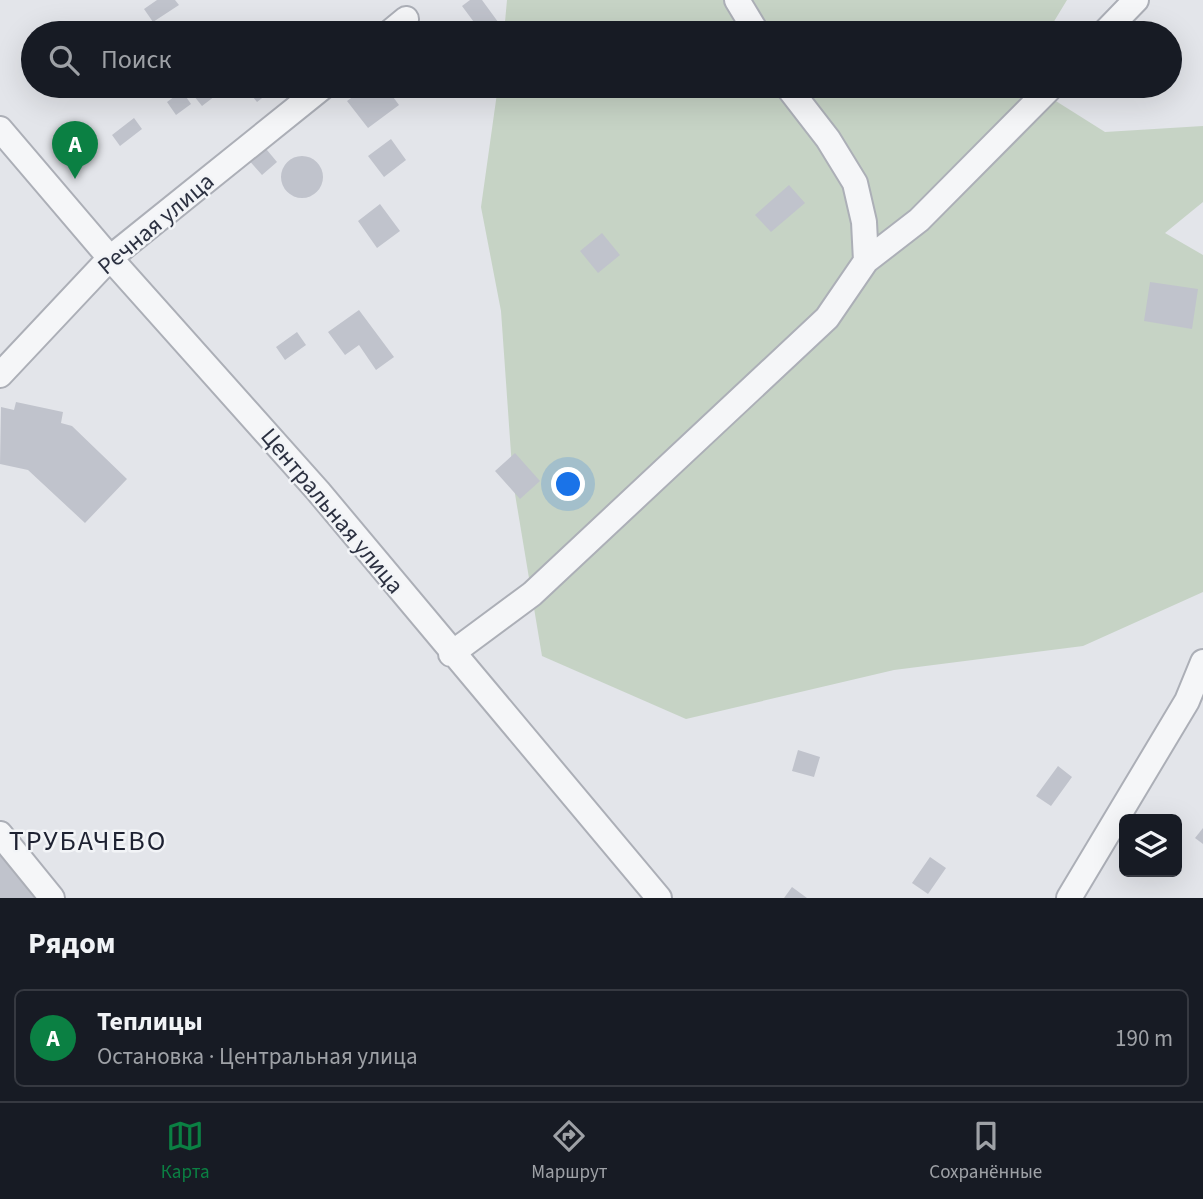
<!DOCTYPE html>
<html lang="ru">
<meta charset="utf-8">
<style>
:root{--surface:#171b24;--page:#242831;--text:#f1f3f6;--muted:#9ea1a6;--line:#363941;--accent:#0b8043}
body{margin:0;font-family:"Source Sans 3",sans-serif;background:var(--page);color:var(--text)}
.controls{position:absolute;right:21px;bottom:21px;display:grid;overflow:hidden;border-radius:10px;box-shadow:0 7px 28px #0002}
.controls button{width:63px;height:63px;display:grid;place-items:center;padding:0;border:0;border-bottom:2px solid var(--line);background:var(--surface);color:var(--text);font:35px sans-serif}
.you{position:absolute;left:569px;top:485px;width:24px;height:24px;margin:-18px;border:5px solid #fff;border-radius:50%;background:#1a73e8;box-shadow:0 0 0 10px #1a73e833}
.badge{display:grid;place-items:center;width:46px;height:46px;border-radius:50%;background:var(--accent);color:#fff;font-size:23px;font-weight:700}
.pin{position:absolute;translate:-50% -58px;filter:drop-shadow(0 2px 4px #0008)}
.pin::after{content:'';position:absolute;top:37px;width:24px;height:21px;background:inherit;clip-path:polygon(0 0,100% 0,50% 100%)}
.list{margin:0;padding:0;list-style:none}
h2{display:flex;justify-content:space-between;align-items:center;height:91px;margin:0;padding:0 28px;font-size:30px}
h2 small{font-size:23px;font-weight:400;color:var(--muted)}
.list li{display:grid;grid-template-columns:46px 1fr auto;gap:21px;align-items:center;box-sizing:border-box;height:98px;margin:0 14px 14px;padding:0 14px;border:2px solid var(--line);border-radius:10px}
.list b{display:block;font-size:26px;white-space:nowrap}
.list p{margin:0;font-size:23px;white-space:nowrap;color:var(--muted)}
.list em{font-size:23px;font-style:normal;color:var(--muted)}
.icon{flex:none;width:38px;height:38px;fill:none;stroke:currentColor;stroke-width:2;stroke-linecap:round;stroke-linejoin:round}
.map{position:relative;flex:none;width:1203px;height:898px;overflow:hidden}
.search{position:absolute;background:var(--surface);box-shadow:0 7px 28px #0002;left:21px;right:21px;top:21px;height:77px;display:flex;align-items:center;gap:18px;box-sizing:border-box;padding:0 24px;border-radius:38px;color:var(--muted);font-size:26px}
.sheet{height:203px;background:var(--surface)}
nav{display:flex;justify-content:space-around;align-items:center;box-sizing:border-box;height:98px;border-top:2px solid var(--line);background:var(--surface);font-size:19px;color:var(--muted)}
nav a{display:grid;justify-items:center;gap:4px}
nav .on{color:var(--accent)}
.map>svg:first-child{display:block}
</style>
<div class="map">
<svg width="1203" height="898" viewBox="0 0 1203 898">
<rect width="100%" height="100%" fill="#e3e5ea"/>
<path fill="#c6d3c5" d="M507 0H1067L1047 33H504Z
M498 86H1032L1105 132 1203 126V202L1165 233 1203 255V592L1083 646 894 670 686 719 542 656 513 482 501 311 481 207Z"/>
<path fill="#c0c3cc" d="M157 0H175L179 5 153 22 144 9Z
M470 0H482L501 26 491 33H482L462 6Z
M837 22 849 33H826Z
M186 86H228L202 106Z
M244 86H267L271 91 257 102Z
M368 86H385L399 105 368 128 347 101Z
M182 91 191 104 176 115 167 102Z
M134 118 142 129 120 146 112 135Z
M391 139 406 160 384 177 368 156Z
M262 144 277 162 262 175 247 158Z
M281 177a21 21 0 1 1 42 0a21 21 0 1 1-42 0Z
M789 185 805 203 771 232 755 215Z
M380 204 400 231 377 248 358 221Z
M602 233 620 255 598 273 580 251Z
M1150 282 1198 289 1192 329 1144 321Z
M359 310 394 357 376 370 359 345 345 355 328 332Z
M297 332 306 345 285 360 276 347Z
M16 402 63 412 61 423 72 426 127 479 85 523 28 470 0 464 1 407 14 410Z
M515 453 540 481 520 499 495 471Z
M798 750 820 757 814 777 792 771Z
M1058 766 1072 777 1051 806 1036 796Z
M1203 828V844L1195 838Z
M0 843 45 898H0Z
M930 857 946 868 928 894 912 883Z
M792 887 807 898H784Z"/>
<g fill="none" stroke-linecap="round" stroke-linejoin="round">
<g stroke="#acafb7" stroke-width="28">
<path id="minor" d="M737 0 757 33
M389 33 406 19
M1104 33 1136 0
M0 129 110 258 318 491 659 898
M866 261 919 220 1052 86
M0 375 110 258 324 86
M451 654 532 594 827 318 866 261 864 222 855 183 828 139 787 86
M0 834 52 898
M1069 898 1187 701 1203 662"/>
</g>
<use href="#minor" stroke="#f5f6f8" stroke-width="24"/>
</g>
<g text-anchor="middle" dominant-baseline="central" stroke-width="5" stroke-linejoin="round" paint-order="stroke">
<g font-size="24" fill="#2c3141" stroke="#f2f4f7">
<text transform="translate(156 224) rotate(-40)">Речная улица</text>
<text transform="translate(332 511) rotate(50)">Центральная улица</text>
</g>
<g font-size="28" letter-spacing="2" fill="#1e2232" stroke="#f2f4f7">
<text x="88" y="841">ТРУБАЧЕВО</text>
</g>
</g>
</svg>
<div class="controls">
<button><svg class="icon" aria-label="layers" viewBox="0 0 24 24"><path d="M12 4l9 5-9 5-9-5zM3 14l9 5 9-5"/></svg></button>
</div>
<div class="you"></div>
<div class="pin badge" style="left:75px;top:179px">A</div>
<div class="search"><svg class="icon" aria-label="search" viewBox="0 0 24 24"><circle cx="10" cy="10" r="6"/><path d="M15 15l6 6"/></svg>Поиск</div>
</div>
<section class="sheet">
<h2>Рядом<small></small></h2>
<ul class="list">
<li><span class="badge">A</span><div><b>Теплицы</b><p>Остановка · Центральная улица</p></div><em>190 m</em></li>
</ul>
</section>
<nav>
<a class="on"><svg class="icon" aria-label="map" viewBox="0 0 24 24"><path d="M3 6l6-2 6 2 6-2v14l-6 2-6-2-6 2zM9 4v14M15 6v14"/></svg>Карта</a>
<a><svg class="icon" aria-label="directions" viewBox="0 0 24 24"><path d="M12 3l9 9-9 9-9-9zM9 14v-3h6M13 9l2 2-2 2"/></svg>Маршрут</a>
<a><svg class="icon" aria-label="saved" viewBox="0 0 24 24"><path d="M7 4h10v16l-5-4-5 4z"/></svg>Сохранённые</a>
</nav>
